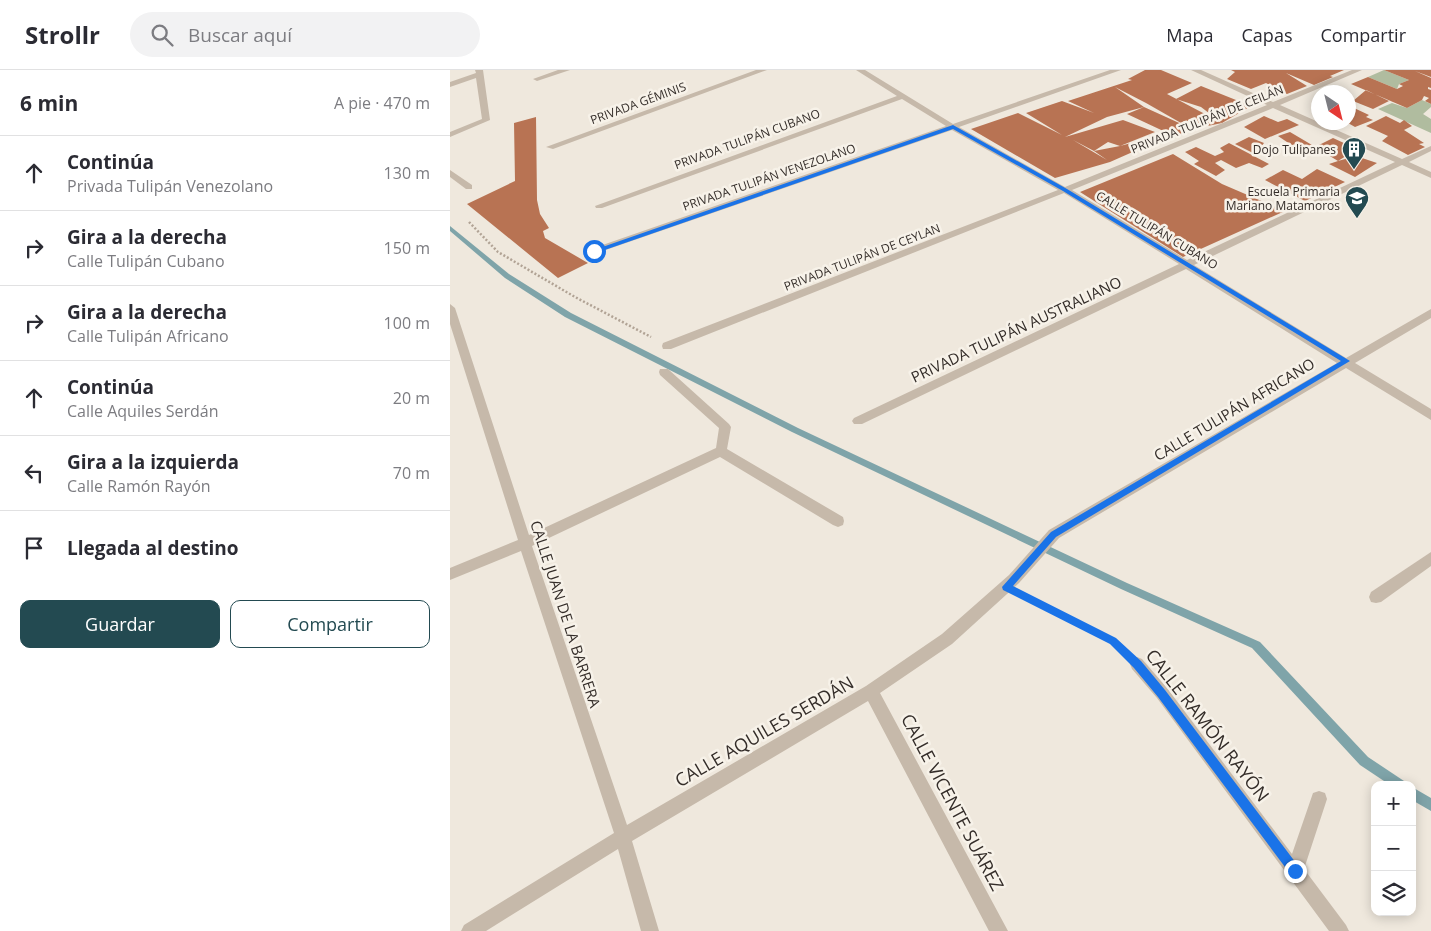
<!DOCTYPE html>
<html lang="es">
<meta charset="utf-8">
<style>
:root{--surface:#fff;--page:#f2f2f3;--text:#2b2b33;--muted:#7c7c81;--line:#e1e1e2;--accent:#234a51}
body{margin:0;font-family:"Open Sans",sans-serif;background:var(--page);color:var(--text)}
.controls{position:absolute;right:15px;bottom:15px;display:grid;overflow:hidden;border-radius:10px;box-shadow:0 2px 12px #0003}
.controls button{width:45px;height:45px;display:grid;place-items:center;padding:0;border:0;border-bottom:1px solid var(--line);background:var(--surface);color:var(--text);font:25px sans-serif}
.compass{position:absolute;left:861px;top:15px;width:45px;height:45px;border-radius:50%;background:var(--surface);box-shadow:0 2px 12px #0003;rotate:145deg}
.stop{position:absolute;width:15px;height:15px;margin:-11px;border:4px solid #1a73e8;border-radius:50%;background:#fff}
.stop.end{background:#1a73e8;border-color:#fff;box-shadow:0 1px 5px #0008}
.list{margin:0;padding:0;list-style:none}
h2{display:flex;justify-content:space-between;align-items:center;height:65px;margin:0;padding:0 20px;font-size:21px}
h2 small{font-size:16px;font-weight:400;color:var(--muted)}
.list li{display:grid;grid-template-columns:32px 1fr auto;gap:15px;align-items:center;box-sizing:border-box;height:75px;padding:0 20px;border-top:1px solid var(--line)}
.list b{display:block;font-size:19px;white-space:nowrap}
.list p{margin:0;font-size:16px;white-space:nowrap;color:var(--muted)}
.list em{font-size:16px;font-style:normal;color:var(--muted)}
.actions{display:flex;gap:10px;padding:15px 20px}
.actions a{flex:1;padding:11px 0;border:1px solid var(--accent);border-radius:10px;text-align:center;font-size:18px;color:var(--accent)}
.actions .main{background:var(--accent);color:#fff}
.icon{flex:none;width:28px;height:28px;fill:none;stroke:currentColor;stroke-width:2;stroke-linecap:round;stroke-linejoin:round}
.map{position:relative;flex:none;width:981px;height:861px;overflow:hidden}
header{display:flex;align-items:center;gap:30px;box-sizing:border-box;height:70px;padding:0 25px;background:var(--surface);border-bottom:1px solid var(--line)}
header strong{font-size:24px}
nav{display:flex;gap:28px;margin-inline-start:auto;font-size:18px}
.search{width:350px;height:45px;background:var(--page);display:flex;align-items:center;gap:12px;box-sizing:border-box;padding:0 18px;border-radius:28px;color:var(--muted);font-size:19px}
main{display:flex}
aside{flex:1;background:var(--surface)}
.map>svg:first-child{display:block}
</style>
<header>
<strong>Strollr</strong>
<div class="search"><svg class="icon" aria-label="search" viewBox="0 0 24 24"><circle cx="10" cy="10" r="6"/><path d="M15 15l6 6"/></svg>Buscar aquí</div>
<nav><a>Mapa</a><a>Capas</a><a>Compartir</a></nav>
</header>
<main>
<aside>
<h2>6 min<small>A pie · 470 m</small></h2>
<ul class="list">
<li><svg class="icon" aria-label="ahead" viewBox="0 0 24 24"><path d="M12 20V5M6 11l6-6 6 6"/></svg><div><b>Continúa</b><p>Privada Tulipán Venezolano</p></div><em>130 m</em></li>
<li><svg class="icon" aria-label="right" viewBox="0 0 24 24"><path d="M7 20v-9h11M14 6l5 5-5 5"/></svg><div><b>Gira a la derecha</b><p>Calle Tulipán Cubano</p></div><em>150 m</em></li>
<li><svg class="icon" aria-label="right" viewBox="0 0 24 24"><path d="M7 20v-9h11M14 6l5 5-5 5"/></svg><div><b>Gira a la derecha</b><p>Calle Tulipán Africano</p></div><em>100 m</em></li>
<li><svg class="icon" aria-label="ahead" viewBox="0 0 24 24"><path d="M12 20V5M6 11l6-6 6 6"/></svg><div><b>Continúa</b><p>Calle Aquiles Serdán</p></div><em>20 m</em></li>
<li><svg class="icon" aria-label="left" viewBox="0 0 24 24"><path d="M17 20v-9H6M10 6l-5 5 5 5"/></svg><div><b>Gira a la izquierda</b><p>Calle Ramón Rayón</p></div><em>70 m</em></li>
<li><svg class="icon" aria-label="arrive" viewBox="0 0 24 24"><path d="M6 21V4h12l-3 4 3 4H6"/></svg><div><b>Llegada al destino</b></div></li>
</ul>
<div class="actions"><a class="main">Guardar</a><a>Compartir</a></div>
</aside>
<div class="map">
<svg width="981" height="861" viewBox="0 0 981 861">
<rect width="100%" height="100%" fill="#efe8dd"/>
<path fill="#b0bc9f" d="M934 0 959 10 949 14 947 19 918 7Z
M972 30 981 34V37L973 44 981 49V63L928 39 942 33 957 38Z"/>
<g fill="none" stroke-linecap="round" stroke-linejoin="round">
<path fill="#7fa4a9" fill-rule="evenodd" d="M0 156 59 204 121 243 348 358 677 513 810 572 918 687 954 711 955 715H940L910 695 802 578 671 519 342 362 115 247 55 208 0 161Z
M962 717 981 728V741L962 730Z"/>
</g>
<path fill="#b87353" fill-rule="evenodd" d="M695 0H711L742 13 717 24 772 53 743 59 724 66 677 44 694 37 657 47 615 67 673 50 705 62 670 76 696 69 703 73 660 92 605 108 521 59 568 43 612 65 576 43 612 31 644 43 618 31 682 10 678 9ZM665 17 696 33 738 57 694 37ZM623 70 644 81 658 72 670 76 644 81 657 90Z
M781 0H894L880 6 883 7 864 15 836 3 857 16 837 24 816 13 801 19 777 9 785 2Z
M934 0H981V7L965 1 981 8V18L978 17V19L981 20V34L975 31 979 28 974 26 972 30 957 38 901 14 918 7 947 19 953 16 949 14 959 10Z
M751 16 801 36 772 53 751 37 726 29Z
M916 20 939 31 923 39 903 31Z
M904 38 919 45 916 47 923 50 905 57 898 53V40Z
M814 46 828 52 837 49 849 55 815 69 794 57Z
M936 46 950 53 954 50 962 56 954 60 974 73 969 74 975 77 958 85 932 71 938 66 916 56Z
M86 47 87 130 90 144 99 158 93 161 95 168 138 193 108 208 17 134 65 111 64 53Z
M840 62 862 75 849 80 828 66Z
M799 67 814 73 810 78 814 80 805 84 785 74Z
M883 68 907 79 888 91 906 86 927 93 905 107 879 94 888 91 865 77Z
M779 73 819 94 812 98 799 93 786 98 771 90 765 93 775 100 766 106 744 94 749 91 735 82 746 77 765 86 774 82 770 78Z
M723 84 772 114 835 141 733 187 630 122Z
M867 99 895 112 855 131 815 110 833 100 852 109Z"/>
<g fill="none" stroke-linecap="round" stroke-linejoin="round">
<path stroke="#b1a395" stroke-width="2.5" stroke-dasharray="2 2" stroke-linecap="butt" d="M19 152 48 182 125 227 201 267"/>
<path stroke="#b1a395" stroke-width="3" stroke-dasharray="2.5 2.5" stroke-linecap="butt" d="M574 526 662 570"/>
<path stroke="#b1a395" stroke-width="4" stroke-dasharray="3 3" stroke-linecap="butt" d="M659 569 673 581"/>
<path fill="#c6b9aa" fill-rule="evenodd" d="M25 0H33L40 50 0 67V62L32 49 26 8 0 17V12L26 3Z
M108 0H120L87 11 83 9Z
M306 0H317L103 79 96 77Z
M406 0H415L503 54 660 0H671L509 57 615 117 817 35 741 0H751L823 32 902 0H912L830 35 952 89 981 76V81L959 92 981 102V108L952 95 744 195 896 288 981 239V248L905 293 981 339V350L896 298 609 468 569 513 502 574 430 623 558 861H539L418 631 182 771 209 861H191L168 779 36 861H11L14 855 164 763 71 481 0 510V498L68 470 0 254V234L5 238 79 465 266 378 269 358 210 305 209 302 210 299H218L279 354 281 357 277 379 393 447 394 451 393 455 388 457 383 455 270 387 82 476 177 755 416 616 492 564 559 505 599 460 887 293 736 199 412 354H404L402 351 404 348 729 194 614 123 221 279H213L212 276 213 273 608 120 502 60 147 183H141V179L496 56 452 29 152 138H146L145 136 447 26ZM823 38 945 92 737 190 622 120Z
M0 100 22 115V119H16L0 107Z
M981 482V496L931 532 926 533 921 532 919 527 921 522Z
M687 587 692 589 717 618 842 784 863 723 869 721 875 723 877 729 854 799 896 855 899 861H879L707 628 682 599 680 594 682 589Z"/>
</g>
<path fill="#1a73e8" d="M503 55 617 119 900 291 606 467 563 516 666 568 691 591 715 620 849 797 851 801 849 805 845 806 841 805 708 627 684 598 660 574 553 520 552 517 601 462 891 291 613 121 503 59 146 183 141 181Z"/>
<defs>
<g id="building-pin" transform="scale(1.25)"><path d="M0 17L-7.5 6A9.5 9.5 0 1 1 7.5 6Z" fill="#234a51" stroke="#f7f2e9"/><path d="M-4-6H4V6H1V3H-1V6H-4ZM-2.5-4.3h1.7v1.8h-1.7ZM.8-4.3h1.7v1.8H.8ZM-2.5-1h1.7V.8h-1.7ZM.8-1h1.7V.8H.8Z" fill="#fff"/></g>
<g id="school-pin" transform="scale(1.25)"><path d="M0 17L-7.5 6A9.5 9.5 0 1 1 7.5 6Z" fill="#234a51" stroke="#f7f2e9"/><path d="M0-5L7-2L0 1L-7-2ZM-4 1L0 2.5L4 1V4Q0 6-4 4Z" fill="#fff"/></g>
</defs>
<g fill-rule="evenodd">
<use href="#building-pin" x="904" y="79"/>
<use href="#school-pin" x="907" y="128"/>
</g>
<g text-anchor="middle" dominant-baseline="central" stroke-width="5" stroke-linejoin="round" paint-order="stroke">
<g font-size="12" fill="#342d29" stroke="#f7f2e9">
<text transform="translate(188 33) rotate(-20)">PRIVADA GÉMINIS</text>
<text transform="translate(757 49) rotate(-22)">PRIVADA TULIPÁN DE CEILÁN</text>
<text transform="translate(297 69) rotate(-20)">PRIVADA TULIPÁN CUBANO</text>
<text transform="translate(319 107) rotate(-19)">PRIVADA TULIPÁN VENEZOLANO</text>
<text transform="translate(707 160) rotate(31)">CALLE TULIPÁN CUBANO</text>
<text transform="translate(412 187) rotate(-21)">PRIVADA TULIPÁN DE CEYLAN</text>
</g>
<g font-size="12" fill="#342d29" stroke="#f7f2e9" text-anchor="end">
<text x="886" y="79">Dojo Tulipanes</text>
<text x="890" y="121">Escuela Primaria<tspan x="890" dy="14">Mariano Matamoros</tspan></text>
</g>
<g font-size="15" fill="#342d29" stroke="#f7f2e9">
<text transform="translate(566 259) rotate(-25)">PRIVADA TULIPÁN AUSTRALIANO</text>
<text transform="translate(784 339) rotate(-31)">CALLE TULIPÁN AFRICANO</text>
<text transform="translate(116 544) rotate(72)">CALLE JUAN DE LA BARRERA</text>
</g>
<g font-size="18" fill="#342d29" stroke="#f7f2e9">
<text transform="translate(758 655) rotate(52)">CALLE RAMÓN RAYÓN</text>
<text transform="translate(314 661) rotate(-30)">CALLE AQUILES SERDÁN</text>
<text transform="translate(503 732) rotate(62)">CALLE VICENTE SUÁREZ</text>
</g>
</g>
</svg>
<div class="controls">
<button>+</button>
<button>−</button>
<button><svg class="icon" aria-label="layers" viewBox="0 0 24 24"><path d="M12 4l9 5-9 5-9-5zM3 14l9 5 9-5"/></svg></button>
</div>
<svg class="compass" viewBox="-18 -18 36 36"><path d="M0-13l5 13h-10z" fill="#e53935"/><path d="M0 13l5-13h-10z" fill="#7c7c81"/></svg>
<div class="stop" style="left:144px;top:181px"></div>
<div class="stop end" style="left:845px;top:801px"></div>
</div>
</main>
